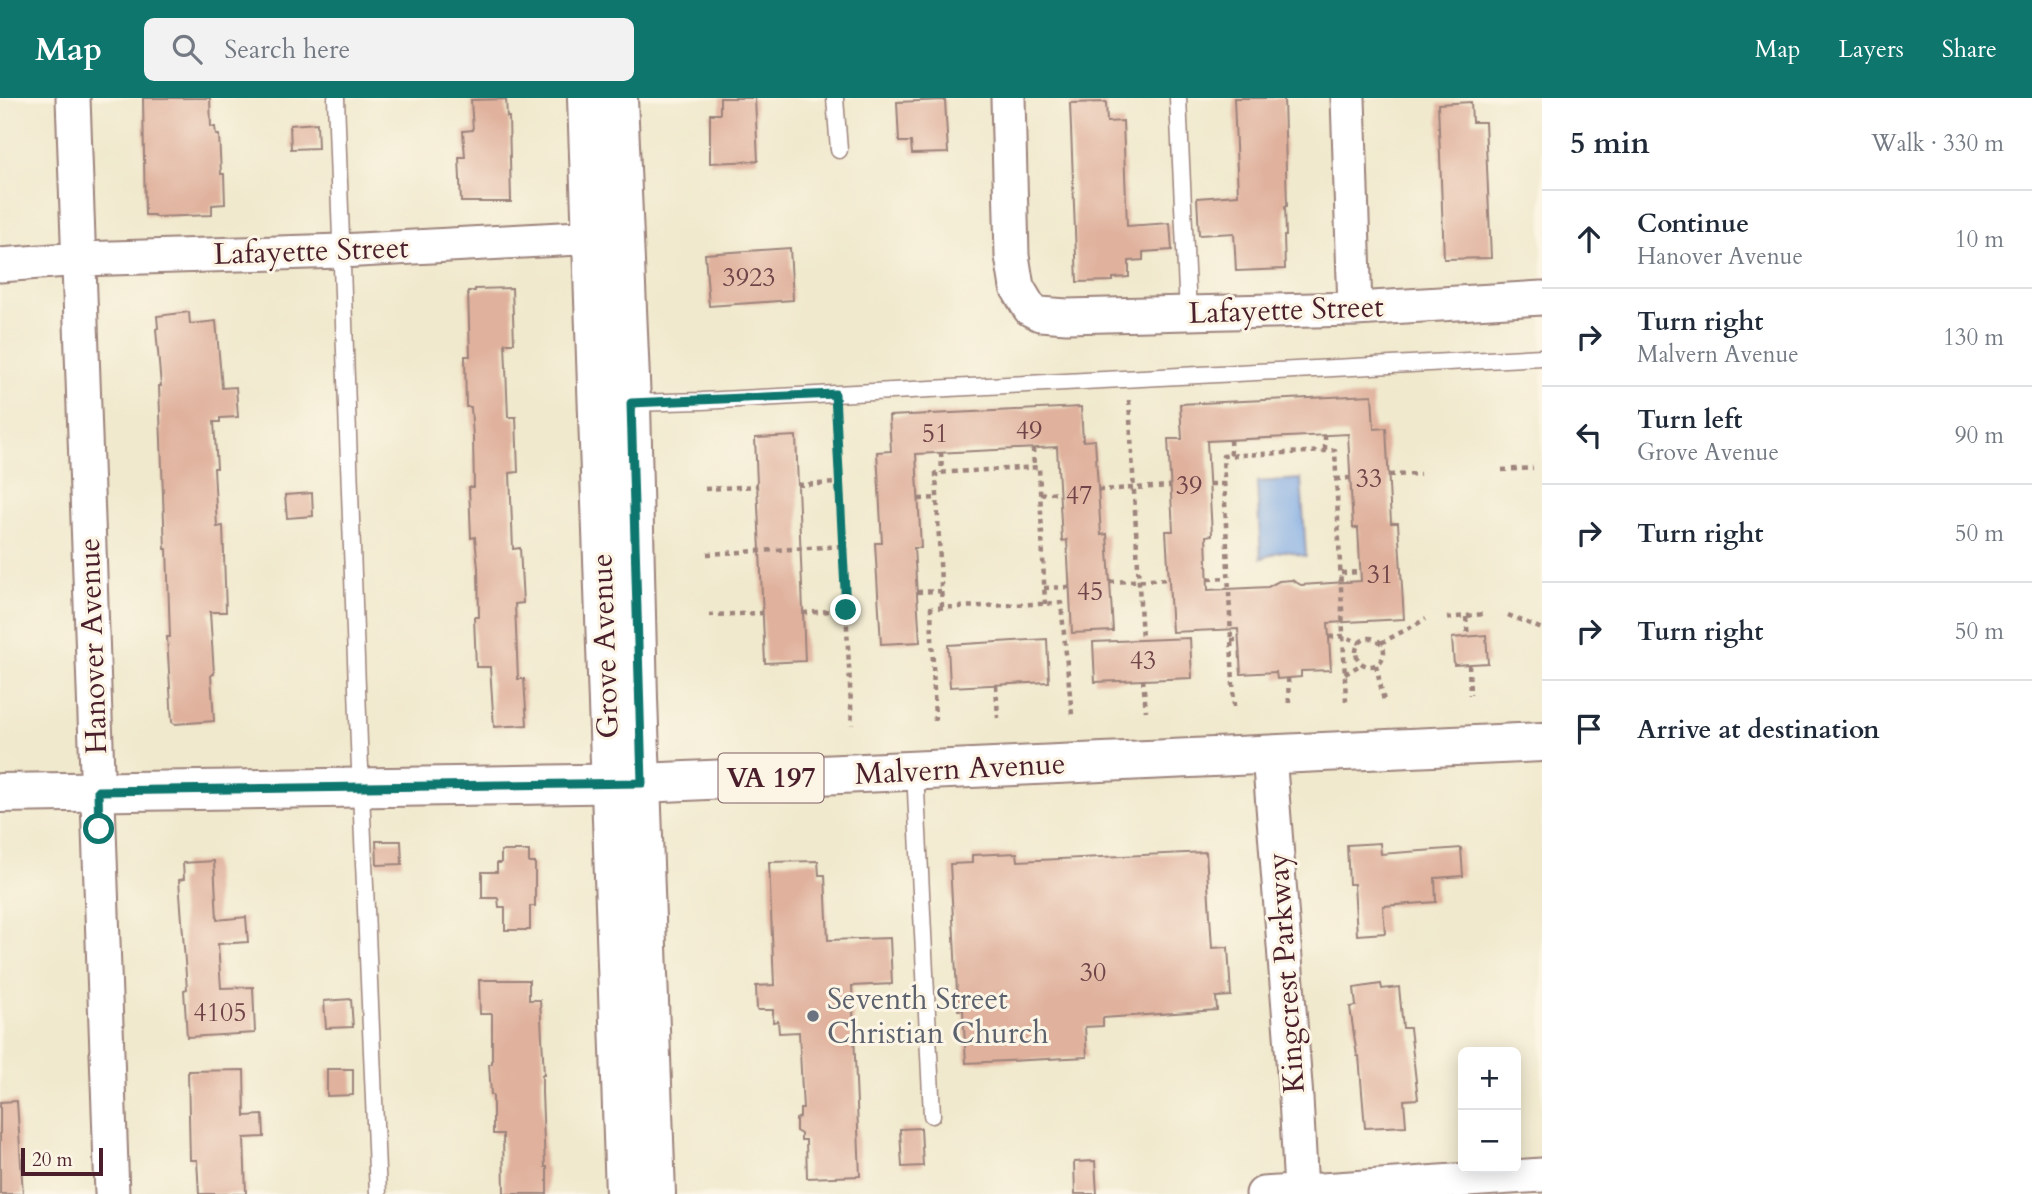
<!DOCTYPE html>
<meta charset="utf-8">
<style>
:root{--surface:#fff;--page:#f2f2f3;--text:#1f2937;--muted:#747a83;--line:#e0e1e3;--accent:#0f766e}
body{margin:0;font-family:Cardo,serif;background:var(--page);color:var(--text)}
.controls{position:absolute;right:21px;bottom:21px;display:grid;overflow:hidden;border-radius:10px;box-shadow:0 4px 18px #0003}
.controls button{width:63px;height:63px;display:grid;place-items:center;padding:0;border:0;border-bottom:2px solid var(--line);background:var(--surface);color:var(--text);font:35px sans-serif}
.scale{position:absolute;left:21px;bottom:18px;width:82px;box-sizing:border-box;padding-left:7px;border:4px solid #4a1f2b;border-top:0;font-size:19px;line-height:24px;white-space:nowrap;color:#4a1f2b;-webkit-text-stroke:5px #fcf5e5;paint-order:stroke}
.stop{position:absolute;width:21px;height:21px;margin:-16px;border:5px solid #0f766e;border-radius:50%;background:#fff}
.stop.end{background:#0f766e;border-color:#fff;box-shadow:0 2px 7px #0008}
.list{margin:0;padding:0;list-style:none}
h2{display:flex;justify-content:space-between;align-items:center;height:91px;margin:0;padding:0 28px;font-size:30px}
h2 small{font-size:23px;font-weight:400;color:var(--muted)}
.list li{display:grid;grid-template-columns:46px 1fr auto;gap:21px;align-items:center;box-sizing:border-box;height:98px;padding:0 28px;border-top:2px solid var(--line)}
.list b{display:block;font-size:26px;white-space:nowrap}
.list p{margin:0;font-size:23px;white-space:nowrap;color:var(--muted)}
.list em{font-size:23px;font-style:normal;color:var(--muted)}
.icon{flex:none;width:38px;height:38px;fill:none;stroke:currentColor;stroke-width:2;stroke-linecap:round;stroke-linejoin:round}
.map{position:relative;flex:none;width:1542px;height:1096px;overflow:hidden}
header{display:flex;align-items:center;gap:42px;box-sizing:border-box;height:98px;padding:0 35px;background:var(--accent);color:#fff}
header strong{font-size:33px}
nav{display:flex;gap:38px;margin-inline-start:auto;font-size:24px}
.search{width:490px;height:63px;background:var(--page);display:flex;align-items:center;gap:18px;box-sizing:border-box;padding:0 24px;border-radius:10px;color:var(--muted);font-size:26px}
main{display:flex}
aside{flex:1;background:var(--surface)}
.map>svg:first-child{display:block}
</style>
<header>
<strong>Map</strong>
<div class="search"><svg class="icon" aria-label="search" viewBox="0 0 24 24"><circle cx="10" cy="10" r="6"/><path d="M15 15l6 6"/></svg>Search here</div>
<nav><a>Map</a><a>Layers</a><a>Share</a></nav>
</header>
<main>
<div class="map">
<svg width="1542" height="1096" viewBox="0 0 1542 1096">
<rect width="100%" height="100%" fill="#fcf5e5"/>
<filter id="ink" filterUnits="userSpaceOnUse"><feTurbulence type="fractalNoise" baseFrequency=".0143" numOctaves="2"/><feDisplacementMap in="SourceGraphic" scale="14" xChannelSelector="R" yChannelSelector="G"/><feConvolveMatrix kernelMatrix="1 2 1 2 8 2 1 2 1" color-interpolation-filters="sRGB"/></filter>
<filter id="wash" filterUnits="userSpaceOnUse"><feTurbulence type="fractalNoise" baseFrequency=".00686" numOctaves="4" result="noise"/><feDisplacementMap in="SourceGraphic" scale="28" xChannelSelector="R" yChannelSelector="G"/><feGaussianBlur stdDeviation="1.57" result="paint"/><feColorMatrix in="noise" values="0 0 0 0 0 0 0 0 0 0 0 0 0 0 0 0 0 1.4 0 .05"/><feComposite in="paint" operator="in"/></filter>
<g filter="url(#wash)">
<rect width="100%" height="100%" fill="#f0e9cd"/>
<path fill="#7ba9e4" stroke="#626488" stroke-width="2" d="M1301 381 1306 458C1297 458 1292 452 1283 453 1275 454 1269 459 1261 460L1257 384Z"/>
<g id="blocks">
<path fill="#e0b29e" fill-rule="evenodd" d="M143 0H210L211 29H215L216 37H219L221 76H224L225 106 212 107V117L155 119 154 117H145Z
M720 0H755L758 63 710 65V16H720Z
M1234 0H1284L1287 108H1285L1286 138H1284L1285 171 1236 173 1234 135 1199 137 1197 100 1238 97Z
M506 1 507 19H509L511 104H461L459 59H465L463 33 473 32 471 2Z
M945 2 948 55 912 56 911 44H899L897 4Z
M1106 4 1107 24 1123 23 1127 128 1170 125 1172 152 1143 154V162L1129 163V179L1113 180V183L1077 184 1070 5Z
M1471 4 1472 24H1485L1491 160 1444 161 1438 6Z
M317 25 318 50 291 51 290 27Z
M790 150 793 202 709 208 705 156Z
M512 190 514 245H505L508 319H516L518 374 510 375 513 451 520 450 523 505 515 506 518 581H524L527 627 494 629 490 569H476L474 519H479L478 470 475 439 471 440 469 389H474L473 339 471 309H466L465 258H470L468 193H475V191Z
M189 214 190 226 216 223 222 290 236 289 238 319 220 320V324H214L217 370H214L217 429 223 428 226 514H210L214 576 211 577 214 623 175 626 172 624 167 539H170L167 451H165L159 288H161L156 231 158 230 157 218Z
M1372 297 1374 331 1386 330 1391 425H1398L1404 521 1328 525 1331 572 1301 573V579L1277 581 1276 574 1241 576 1238 531 1172 534 1166 433H1173L1168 341H1182L1180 306ZM1348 336 1353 430H1358L1361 483 1301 487 1292 482 1279 483 1268 489 1208 492 1206 438 1212 437 1207 343Z
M1081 309 1083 343 1095 342 1101 437 1107 436 1113 533 1072 535 1067 442 1062 443 1057 349 916 356 921 450H914L920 544 881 546 875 445H882L877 354 891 353 889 318Z
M796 338 805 563 765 565 755 340Z
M312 395 313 418 287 420 285 397Z
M1486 537 1488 565 1454 567 1452 540Z
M1190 540 1192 580 1095 584 1093 544Z
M1047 541 1049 584 950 589 948 547Z
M376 743H401L402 766 377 767Z
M1380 745 1381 756 1461 750 1463 778 1435 780 1436 804 1383 808 1385 835 1357 837 1354 786H1349L1347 747Z
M501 753H529V765H535V808H530V832H505V809H499L498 800H482V774H497V765H501Z
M1206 754 1212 850 1228 849 1231 898 1216 899 1217 912 1103 920V928L1085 929 1087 959 966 965 963 912H958L950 766 972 765V757L1017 755 1018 763Z
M214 763 217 822 246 819 248 844 218 846 221 890 253 889 255 935 187 939 184 892 187 891 179 782 184 781 183 765Z
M818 763 819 777H825L828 842 890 840 892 886 852 888 860 1078 807 1080 806 1042H801V1036L796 1033V1021L800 1019V1011H803L799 934 779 935 778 923 773 924V912H757L756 888 774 887 769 764Z
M479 882H529V902H540L544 977H542V995L545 1069H547V1096H504L503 1036H493V997H491L489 966H492V916H480Z
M1381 886 1382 891 1399 889 1403 930H1410L1418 1001 1404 1002 1406 1028 1365 1030 1359 958H1357L1350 909 1356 908 1354 890Z
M351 901 353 929 326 930 324 903Z
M327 971H353V997L327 998Z
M244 972 245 1018 263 1017 264 1039 244 1040 246 1096H199L197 1062H190L188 973Z
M17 1003 23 1096H0V1004Z
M921 1030 923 1068 902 1069 900 1031Z
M1095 1063 1097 1096H1075L1074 1064Z"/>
</g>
</g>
<g filter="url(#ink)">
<use href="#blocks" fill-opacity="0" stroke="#9d847c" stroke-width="2"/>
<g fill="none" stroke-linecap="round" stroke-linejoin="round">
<g stroke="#9d847c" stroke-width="19">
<path id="lane" d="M336 0 359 646 378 1096
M835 0 839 52
M1178 0 1188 215
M631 305 702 303 1542 259
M915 673 932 1017"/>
</g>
<g stroke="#9d847c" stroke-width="37">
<path id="street" d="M73 0 112 1096
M1008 0 1012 158 1017 189 1030 211 1040 216 1067 218 1355 211 1542 200
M1348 0 1355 211
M0 167 80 161 341 153 616 138
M1269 657 1296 1000 1301 1093
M1263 1096 1542 1077"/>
</g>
<g stroke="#9d847c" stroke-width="42">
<path id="secondary" d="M587 0 625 1096
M618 0 631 305 638 601 656 1096"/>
</g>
<g stroke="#9d847c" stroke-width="42">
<path id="primary" d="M0 695 642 685 1542 644"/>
</g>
<path stroke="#9d847c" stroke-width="4.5" stroke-dasharray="5 5" stroke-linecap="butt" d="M1129 302 1142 542
M836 317 852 627
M1325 337V353
M1230 342 1231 357
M1033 350 1034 370
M941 354 942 375
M1502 372 1533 370
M1389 377 1420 376
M1336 381 1350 380
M1210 386H1224
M798 387 840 385
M705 391 757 388
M1098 392 1170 388
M1040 396 1059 394
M919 401 937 400
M707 456 843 448
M1341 475 1360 474
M1208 481 1228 480
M1110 484 1169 481
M1044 490 1069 489
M917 494 941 493
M942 509 936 375 1039 369 1045 506
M803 515 846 512
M709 517 763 515
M1508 517 1542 531
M1466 519 1468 539
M1447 520 1485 516
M1329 539 1344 538 1360 545
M1356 554a14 14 0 1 1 28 0a14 14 0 1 1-28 0Z
M1231 542H1239
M1381 545 1426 521
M1469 566 1470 597
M1376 567 1384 603
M1345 576 1362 566
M1288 580 1289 607
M1143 581 1146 613
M996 587 998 620
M1234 609 1223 358 1325 353 1335 352 1346 604
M935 623 931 510 1061 505 1072 617"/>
<use href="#lane" stroke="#fff" stroke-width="16"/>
<use href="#street" stroke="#fff" stroke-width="33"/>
<use href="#secondary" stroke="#fff" stroke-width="38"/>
<use href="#primary" stroke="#fff" stroke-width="38"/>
</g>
</g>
<g fill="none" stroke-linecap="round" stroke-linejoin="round" filter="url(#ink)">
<path stroke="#0f766e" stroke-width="9" d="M99 731 98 693 642 685 631 305 835 296 846 512"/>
</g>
<circle fill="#6b7280" stroke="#fcf5e5" stroke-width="2.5" cx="813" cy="918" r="7"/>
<g text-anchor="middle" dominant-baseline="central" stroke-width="6" stroke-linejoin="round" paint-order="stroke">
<g font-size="26" fill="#704448">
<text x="749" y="179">3923</text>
<text x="1029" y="332">49</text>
<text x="935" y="335">51</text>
<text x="1369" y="380">33</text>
<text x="1189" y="387">39</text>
<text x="1079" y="397">47</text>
<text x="1380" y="476">31</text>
<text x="1090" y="493">45</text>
<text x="1143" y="562">43</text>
<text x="1093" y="874">30</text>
<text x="220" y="914">4105</text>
</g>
<rect fill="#fcf5e5" stroke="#7f5f63" stroke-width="2" x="718.5" y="655.5" width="105" height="49" rx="5"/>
<g font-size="28" font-weight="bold" fill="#4a1f2b">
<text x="771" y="680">VA 197</text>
</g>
<g font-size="30" fill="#4a1f2b" stroke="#fcf5e5">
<text transform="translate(311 153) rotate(-2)">Lafayette Street</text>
<text transform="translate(1286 212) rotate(-2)">Lafayette Street</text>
<text transform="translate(93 548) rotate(-92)">Hanover Avenue</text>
<text transform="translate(605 548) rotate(-92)">Grove Avenue</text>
<text transform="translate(960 671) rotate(-3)">Malvern Avenue</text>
<text transform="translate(1286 875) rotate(-94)">Kingcrest Parkway</text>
</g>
<g font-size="30" fill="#5b616d" stroke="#fcf5e5" text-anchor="start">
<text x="827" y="901">Seventh Street<tspan x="827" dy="34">Christian Church</tspan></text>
</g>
</g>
</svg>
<div class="controls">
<button>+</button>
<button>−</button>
</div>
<div class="scale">20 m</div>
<div class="stop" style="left:99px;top:731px"></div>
<div class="stop end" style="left:846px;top:512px"></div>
</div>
<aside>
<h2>5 min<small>Walk · 330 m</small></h2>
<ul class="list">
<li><svg class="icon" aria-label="ahead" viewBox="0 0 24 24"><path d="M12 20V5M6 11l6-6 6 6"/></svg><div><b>Continue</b><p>Hanover Avenue</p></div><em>10 m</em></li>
<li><svg class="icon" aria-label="right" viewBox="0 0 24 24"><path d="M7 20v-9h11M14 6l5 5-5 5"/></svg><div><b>Turn right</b><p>Malvern Avenue</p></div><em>130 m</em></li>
<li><svg class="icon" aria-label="left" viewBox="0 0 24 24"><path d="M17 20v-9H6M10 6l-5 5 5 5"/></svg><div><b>Turn left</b><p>Grove Avenue</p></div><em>90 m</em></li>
<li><svg class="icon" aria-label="right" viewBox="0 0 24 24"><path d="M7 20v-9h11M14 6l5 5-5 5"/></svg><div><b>Turn right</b></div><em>50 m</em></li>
<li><svg class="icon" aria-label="right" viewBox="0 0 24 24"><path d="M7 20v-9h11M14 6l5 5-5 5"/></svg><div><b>Turn right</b></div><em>50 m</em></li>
<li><svg class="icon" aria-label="arrive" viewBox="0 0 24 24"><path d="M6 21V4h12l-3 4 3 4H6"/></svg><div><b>Arrive at destination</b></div></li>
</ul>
</aside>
</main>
